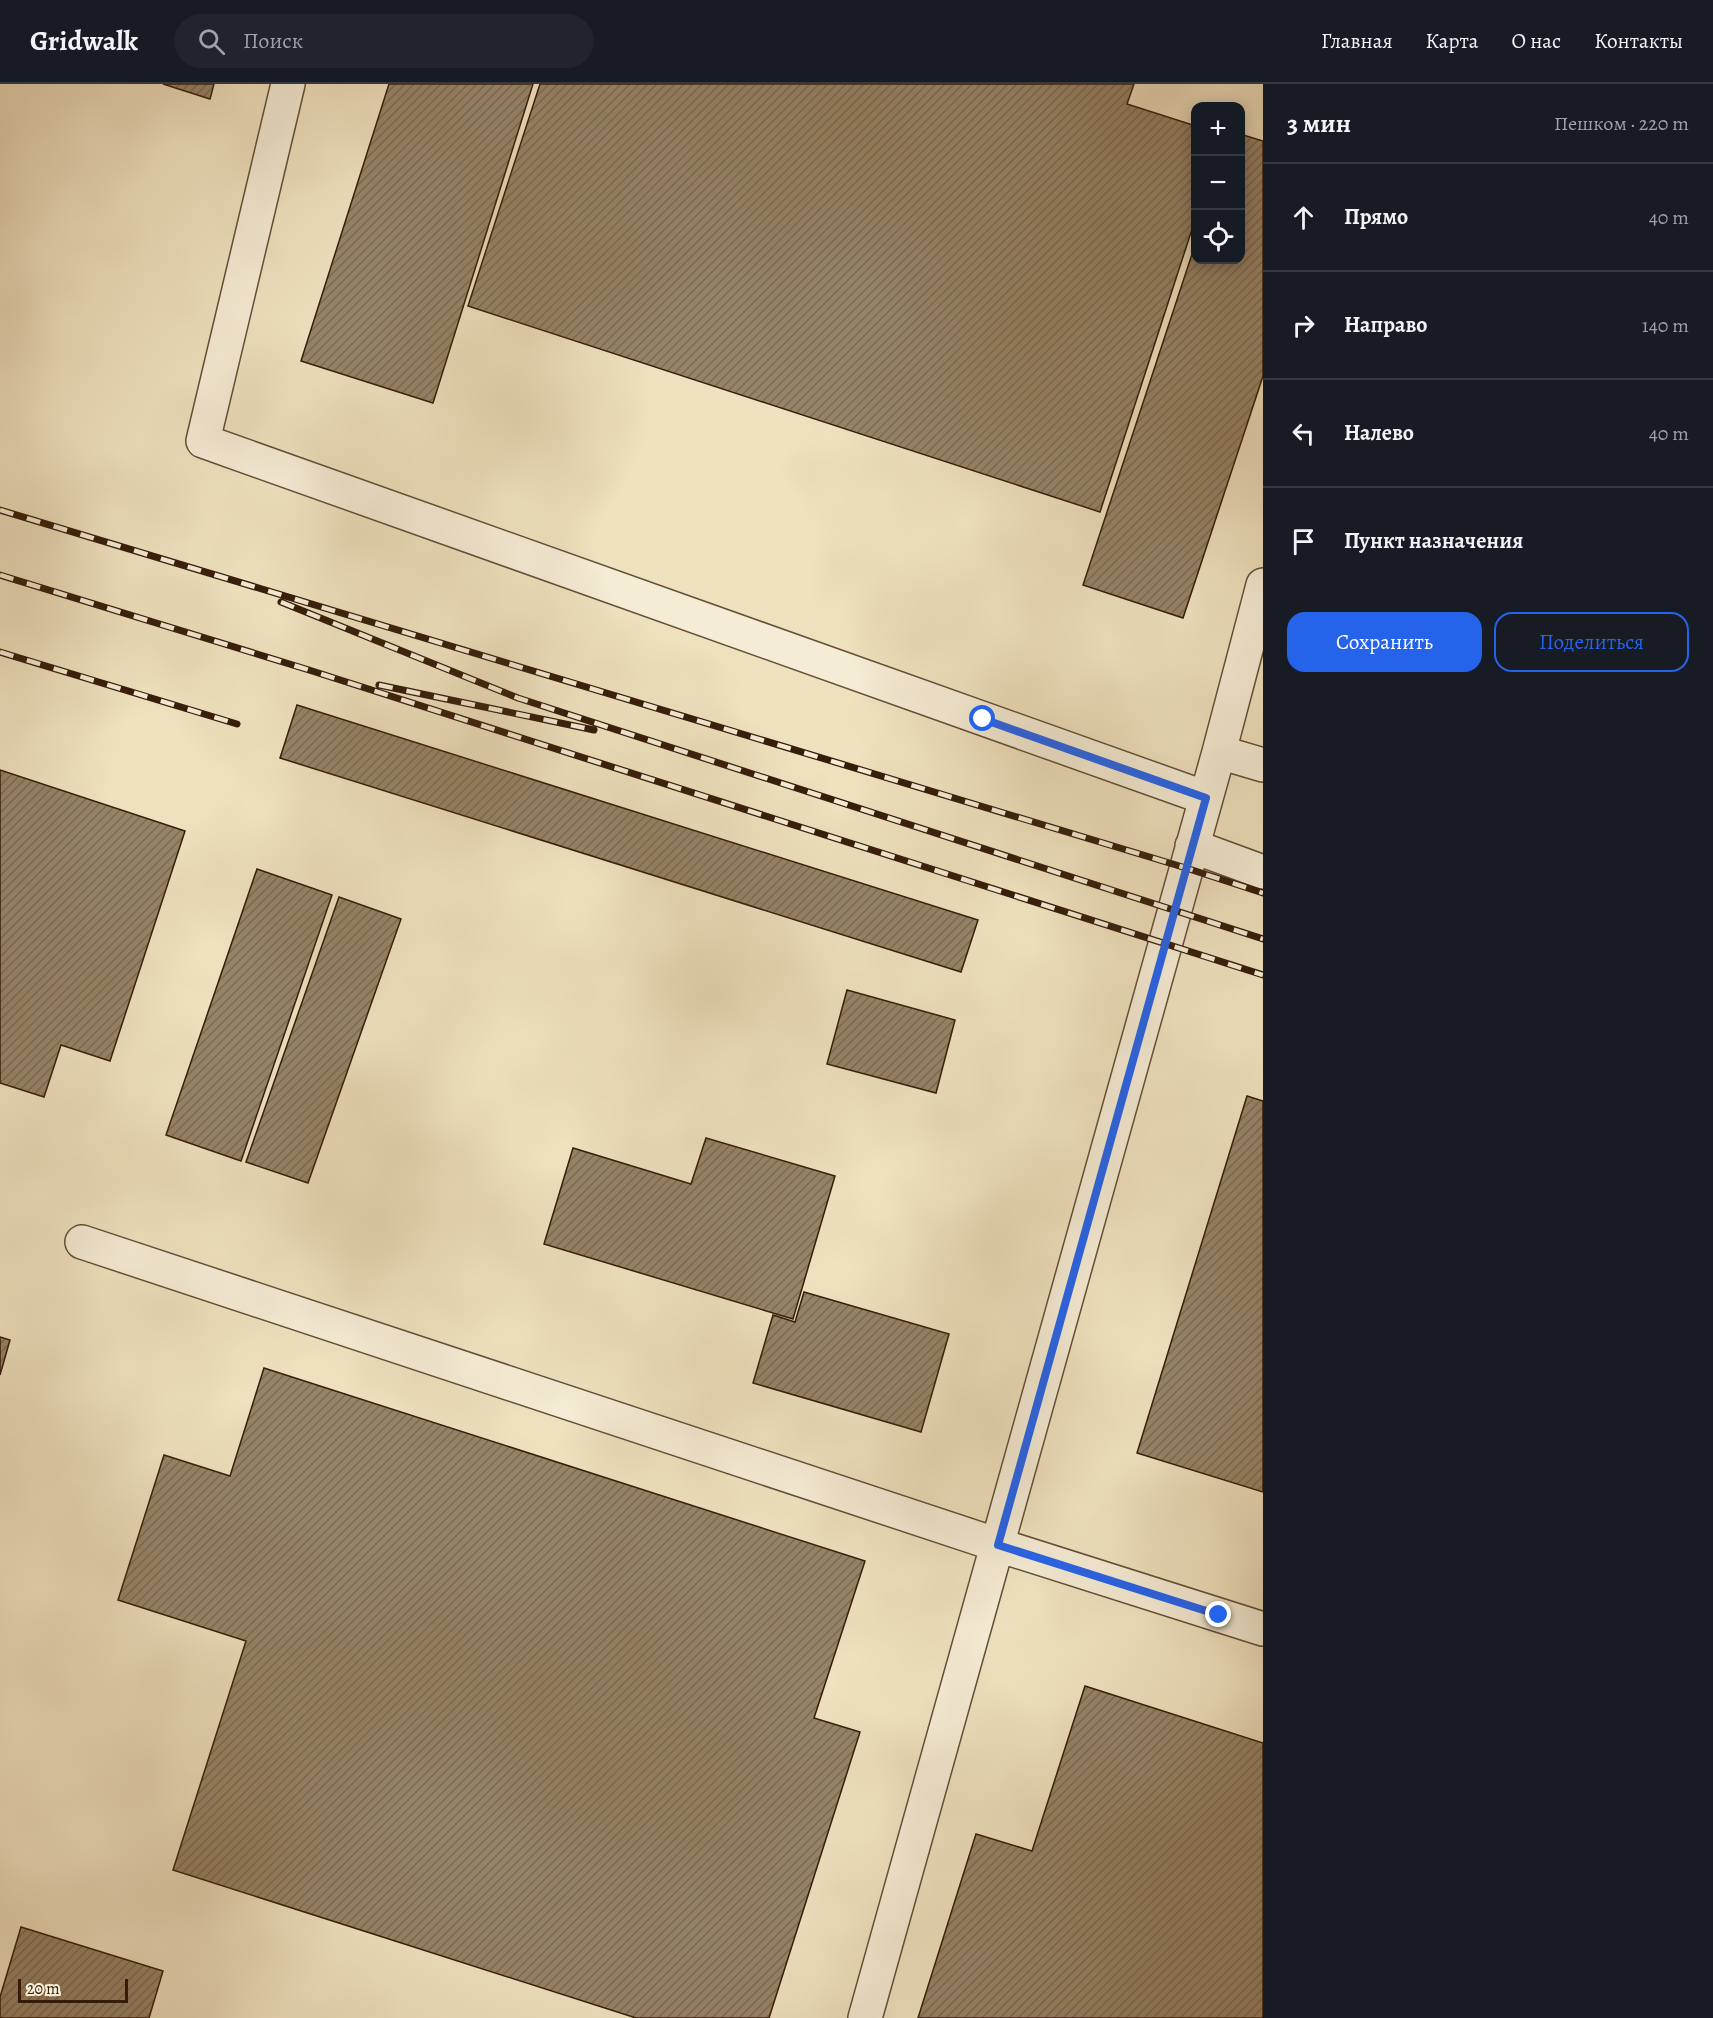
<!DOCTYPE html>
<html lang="ru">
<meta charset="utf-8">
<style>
:root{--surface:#171b24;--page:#20242c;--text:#f1f3f6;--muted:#9ea1a6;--line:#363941;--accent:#2563eb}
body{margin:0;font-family:Alegreya,serif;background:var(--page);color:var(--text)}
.controls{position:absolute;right:18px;top:18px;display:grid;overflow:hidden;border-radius:12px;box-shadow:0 3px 15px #0003}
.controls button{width:54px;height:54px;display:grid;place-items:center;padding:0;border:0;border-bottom:2px solid var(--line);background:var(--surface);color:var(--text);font:30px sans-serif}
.scale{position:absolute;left:18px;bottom:15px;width:110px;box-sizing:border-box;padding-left:6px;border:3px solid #361d0a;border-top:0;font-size:16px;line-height:21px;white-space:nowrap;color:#361d0a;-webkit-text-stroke:4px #f5ecd5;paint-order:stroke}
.stop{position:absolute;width:18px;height:18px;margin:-14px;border:4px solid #2563eb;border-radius:50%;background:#fff}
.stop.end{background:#2563eb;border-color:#fff;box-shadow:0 2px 6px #0008}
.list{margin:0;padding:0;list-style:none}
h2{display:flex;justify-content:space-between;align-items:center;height:78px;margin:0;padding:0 24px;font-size:26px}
h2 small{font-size:20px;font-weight:400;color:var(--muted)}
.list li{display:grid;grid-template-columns:39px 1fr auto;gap:18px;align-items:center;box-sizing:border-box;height:108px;padding:0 24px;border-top:2px solid var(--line)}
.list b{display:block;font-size:22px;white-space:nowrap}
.list em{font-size:20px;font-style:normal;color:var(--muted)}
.actions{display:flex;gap:12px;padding:18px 24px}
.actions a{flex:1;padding:14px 0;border:2px solid var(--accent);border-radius:18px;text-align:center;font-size:21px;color:var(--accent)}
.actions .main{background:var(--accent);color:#fff}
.icon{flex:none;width:33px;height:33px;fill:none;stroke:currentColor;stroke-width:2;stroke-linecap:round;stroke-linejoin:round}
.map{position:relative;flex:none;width:1263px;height:1934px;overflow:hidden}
header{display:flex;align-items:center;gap:36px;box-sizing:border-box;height:84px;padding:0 30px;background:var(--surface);border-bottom:2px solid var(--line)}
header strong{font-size:28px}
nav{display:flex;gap:33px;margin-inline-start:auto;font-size:21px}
.search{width:420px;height:54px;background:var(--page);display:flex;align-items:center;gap:15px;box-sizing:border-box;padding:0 21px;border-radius:33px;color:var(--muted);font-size:22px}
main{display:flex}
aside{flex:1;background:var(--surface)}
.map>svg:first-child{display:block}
</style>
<header>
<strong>Gridwalk</strong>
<div class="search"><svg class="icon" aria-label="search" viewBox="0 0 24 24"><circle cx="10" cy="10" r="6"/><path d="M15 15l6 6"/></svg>Поиск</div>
<nav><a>Главная</a><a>Карта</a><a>О нас</a><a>Контакты</a></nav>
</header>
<main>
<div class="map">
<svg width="1263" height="1934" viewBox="0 0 1263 1934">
<defs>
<pattern id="building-hatch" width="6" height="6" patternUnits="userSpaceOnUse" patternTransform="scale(1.5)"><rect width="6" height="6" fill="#968368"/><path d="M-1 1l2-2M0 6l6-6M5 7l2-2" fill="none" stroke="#7b6b54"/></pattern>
</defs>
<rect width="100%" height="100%" fill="#efe1be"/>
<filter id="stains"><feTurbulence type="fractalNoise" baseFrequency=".00333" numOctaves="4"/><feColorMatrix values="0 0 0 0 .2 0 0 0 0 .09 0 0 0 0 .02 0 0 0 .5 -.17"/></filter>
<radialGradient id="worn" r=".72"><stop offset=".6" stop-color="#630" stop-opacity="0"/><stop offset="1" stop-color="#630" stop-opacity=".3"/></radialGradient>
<path fill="url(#building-hatch)" stroke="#361d0a" stroke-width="1.5" d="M163 0H214L210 15Z
M389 0H533L433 319 301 277Z
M540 0H1134L1127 20 1196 42V133L1100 428 468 222Z
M1240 50 1263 57V292L1183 534 1083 501 1196 158V176H1240Z
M297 621 978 836 961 888 280 674Z
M0 686 185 747 110 977 61 961 44 1013 0 999Z
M257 785 332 811 241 1077 166 1051Z
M339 813 401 835 308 1099 246 1078Z
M847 906 955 936 936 1009 827 980Z
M1247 1012 1263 1017V1408L1137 1369Z
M706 1054 835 1092 793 1235 544 1160 573 1064 691 1100Z
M804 1208 949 1250 921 1348 753 1299 773 1231 795 1238Z
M0 1253 10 1256 0 1291Z
M264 1284 865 1477 814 1634 860 1648 769 1934H636L173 1786 246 1557 118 1516 164 1371 230 1392Z
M1085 1602 1263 1659V1934H918L976 1750 1032 1767Z
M21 1843 163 1887 149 1934H0V1913Z"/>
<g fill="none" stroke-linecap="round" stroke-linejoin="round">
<g stroke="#644e37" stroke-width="36">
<path id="minor" d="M288 0 203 357 1206 714
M1219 668 1263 681
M1192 762 1263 788
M82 1158 998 1461 1263 1545
M865 1934 1219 668 1263 501"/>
</g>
<use href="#minor" stroke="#f5ecd5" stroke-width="33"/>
<g stroke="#361d0a" stroke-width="7">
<path id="rail" d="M0 426 1186 784 1263 809
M0 491 309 586 1263 891
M281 518 518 614 1263 855
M0 568 237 640
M379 601 594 646"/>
</g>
<use href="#rail" stroke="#f5ecd5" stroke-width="4.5" stroke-dasharray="14" stroke-linecap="butt"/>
</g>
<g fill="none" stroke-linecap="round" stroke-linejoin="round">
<path stroke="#2563eb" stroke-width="8" d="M983 635 1206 714 998 1461 1219 1531"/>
</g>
<rect width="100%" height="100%" filter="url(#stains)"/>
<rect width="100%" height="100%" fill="url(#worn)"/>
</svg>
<div class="controls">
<button>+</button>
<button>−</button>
<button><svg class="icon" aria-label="locate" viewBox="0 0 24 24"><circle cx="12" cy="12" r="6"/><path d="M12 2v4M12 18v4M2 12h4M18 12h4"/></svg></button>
</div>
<div class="scale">20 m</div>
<div class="stop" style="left:983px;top:635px"></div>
<div class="stop end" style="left:1219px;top:1531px"></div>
</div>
<aside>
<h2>3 мин<small>Пешком · 220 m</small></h2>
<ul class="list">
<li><svg class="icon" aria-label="ahead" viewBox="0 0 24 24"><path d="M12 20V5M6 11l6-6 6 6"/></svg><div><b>Прямо</b></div><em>40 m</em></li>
<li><svg class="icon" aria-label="right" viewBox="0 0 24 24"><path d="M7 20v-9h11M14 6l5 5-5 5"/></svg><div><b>Направо</b></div><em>140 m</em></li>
<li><svg class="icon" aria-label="left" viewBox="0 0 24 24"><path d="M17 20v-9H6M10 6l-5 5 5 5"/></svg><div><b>Налево</b></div><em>40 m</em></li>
<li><svg class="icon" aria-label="arrive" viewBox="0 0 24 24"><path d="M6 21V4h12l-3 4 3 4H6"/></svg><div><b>Пункт назначения</b></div></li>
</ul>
<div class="actions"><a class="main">Сохранить</a><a>Поделиться</a></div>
</aside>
</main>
